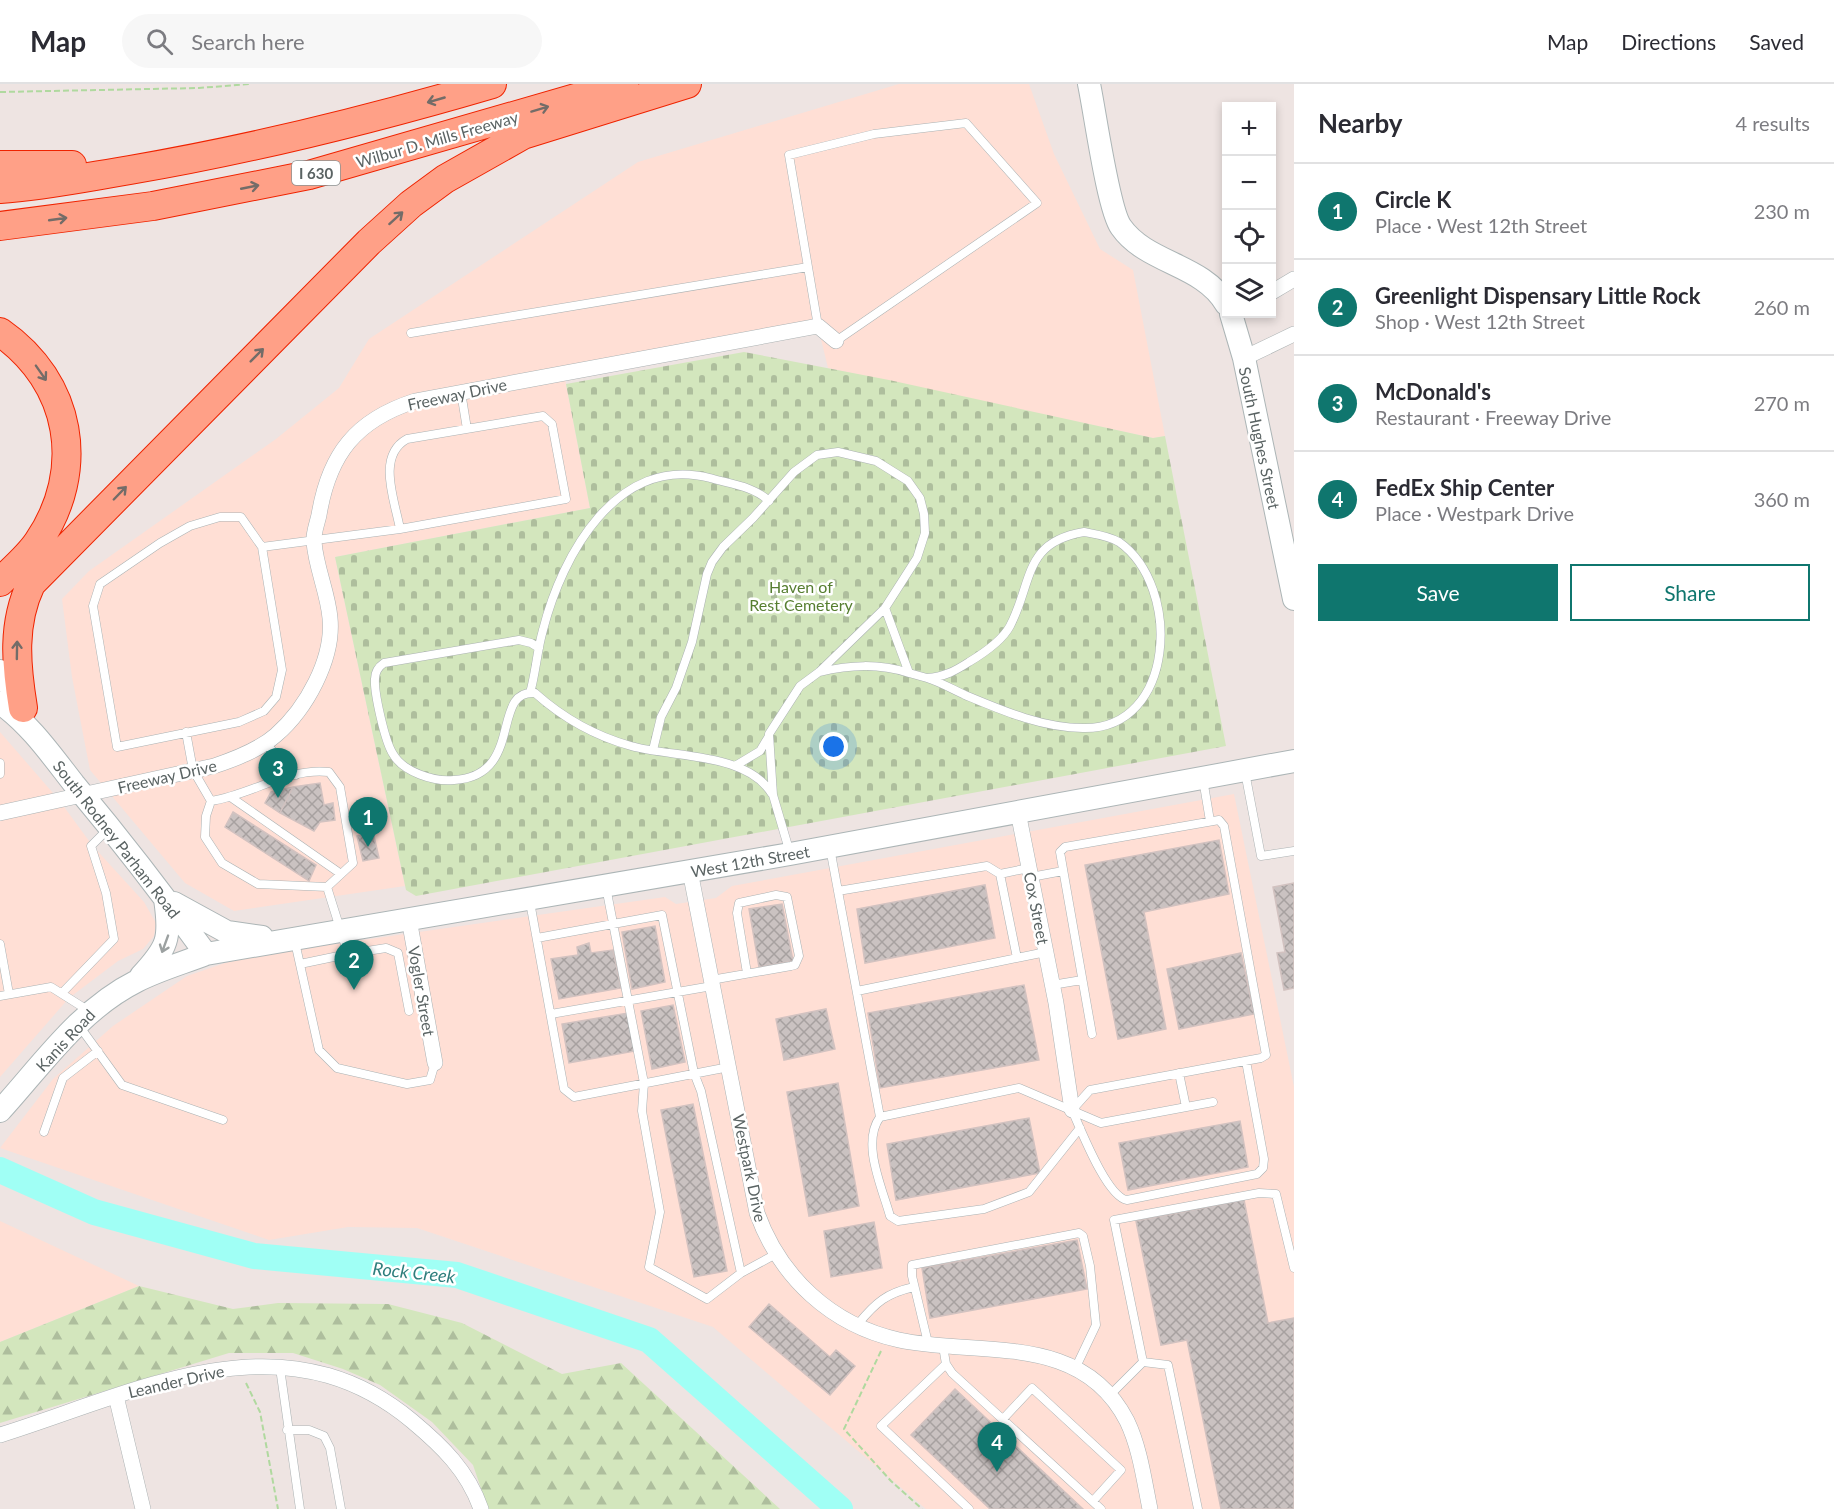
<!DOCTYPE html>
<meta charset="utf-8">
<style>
:root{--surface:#fff;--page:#f7f7f7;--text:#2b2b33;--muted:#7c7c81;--line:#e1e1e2;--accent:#0f766e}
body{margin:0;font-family:Lato,sans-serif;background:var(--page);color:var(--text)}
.controls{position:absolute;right:18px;top:18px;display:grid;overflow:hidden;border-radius:0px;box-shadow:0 3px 9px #0003}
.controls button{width:54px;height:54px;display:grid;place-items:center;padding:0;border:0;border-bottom:2px solid var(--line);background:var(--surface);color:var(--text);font:30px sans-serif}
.you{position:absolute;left:834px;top:663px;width:21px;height:21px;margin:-15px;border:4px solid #fff;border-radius:50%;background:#1a73e8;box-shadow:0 0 0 9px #1a73e833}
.badge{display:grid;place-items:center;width:39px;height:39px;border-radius:50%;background:var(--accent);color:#fff;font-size:20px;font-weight:700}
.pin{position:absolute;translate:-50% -50px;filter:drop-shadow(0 2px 3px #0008)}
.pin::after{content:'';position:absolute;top:32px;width:21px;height:18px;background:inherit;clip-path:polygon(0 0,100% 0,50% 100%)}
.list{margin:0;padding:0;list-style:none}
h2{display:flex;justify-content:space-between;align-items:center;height:78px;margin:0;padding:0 24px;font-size:26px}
h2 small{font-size:20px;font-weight:400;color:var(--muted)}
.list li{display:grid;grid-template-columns:39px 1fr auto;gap:18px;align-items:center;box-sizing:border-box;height:96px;padding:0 24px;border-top:2px solid var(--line)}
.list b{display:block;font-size:22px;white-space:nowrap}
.list p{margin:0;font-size:20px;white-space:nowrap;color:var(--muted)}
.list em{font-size:20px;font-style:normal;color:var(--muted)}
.actions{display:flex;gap:12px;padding:18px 24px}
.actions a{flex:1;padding:14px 0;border:2px solid var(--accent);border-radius:0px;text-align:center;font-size:21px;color:var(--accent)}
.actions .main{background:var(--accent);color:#fff}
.icon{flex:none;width:33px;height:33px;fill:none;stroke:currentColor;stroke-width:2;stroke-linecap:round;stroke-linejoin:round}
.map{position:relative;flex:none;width:1294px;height:1425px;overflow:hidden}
header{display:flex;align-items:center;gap:36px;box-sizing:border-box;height:84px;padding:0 30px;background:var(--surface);border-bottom:2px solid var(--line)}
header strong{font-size:28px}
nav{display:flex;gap:33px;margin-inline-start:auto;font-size:21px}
.search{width:420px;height:54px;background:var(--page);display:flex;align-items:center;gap:15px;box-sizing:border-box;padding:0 21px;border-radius:33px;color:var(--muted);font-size:22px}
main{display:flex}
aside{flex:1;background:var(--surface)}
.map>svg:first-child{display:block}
</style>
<header>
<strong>Map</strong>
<div class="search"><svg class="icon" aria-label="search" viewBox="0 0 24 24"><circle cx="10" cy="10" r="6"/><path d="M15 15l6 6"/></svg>Search here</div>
<nav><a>Map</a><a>Directions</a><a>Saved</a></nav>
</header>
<main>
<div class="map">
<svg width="1294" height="1425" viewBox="0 0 1294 1425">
<defs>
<pattern id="forest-firs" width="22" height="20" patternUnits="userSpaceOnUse" patternTransform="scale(1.5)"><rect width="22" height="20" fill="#d3e6bd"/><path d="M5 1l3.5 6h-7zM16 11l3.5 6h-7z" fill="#aebe9d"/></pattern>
<pattern id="cemetery-stones" width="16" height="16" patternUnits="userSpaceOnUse" patternTransform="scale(1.5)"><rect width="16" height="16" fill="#d3e6bd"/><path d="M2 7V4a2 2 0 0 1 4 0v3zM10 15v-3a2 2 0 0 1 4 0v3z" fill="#aebe9d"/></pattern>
<pattern id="building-cross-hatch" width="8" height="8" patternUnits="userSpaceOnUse" patternTransform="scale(1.5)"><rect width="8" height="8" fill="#cac2c1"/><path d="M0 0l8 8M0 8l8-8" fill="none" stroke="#a7a1a0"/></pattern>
</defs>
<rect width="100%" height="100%" fill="#eee4e2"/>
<path fill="#ffdfd5" d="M899 0H1029L1054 70 1100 165 1133 186 1165 352 1153 354 828 284 818 243 564 290 590 424 335 473 405 802 234 827 185 799 90 686 72 593 62 515 89 487 276 355 339 304 369 255 638 78Z
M0 648 59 716 92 761 144 818 156 839 154 852 143 865 118 877 69 914 0 993Z
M1234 710 1294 1003V1425H926L713 1243 417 1144 348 1143 269 1156 0 1064 53 995 113 942 187 892 225 879 258 871 665 813 676 820 716 814 732 802Z
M0 1137 139 1202 0 1258Z"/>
<path fill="url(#forest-firs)" d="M139 1202 233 1225 278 1219 388 1220 462 1239 562 1290 621 1279 780 1425H488L473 1381 432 1338 380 1301 343 1285 293 1269H229L0 1339V1258Z"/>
<path fill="url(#cemetery-stones)" d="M744 268 889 296 1153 354 1165 352 1226 662 416 812 406 806 335 473 590 424 566 300Z"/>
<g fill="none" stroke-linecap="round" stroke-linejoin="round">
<path stroke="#a0fff5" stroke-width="26" d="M0 1086 94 1128 254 1172 457 1191 649 1256 840 1425"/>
</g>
<path fill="url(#building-cross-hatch)" stroke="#d2c2c0" stroke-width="1.5" d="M320 699 324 721 333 719 335 736 320 738 314 747 280 729 293 703Z
M293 703 280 729 265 719 271 708Z
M233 728 316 781 309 797 225 743Z
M373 748 379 774 363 777 357 752Z
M1219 756 1229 810 1144 828 1166 945 1118 955 1085 781Z
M1294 799V904L1284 906 1277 869 1285 868 1273 803Z
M985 801 995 854 865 879 857 825Z
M782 820 793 877 759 883 749 825Z
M655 842 665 898 632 905 622 848Z
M589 859 591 869 613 866 621 904 559 915 551 875 578 871 577 863Z
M1241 869 1254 930 1179 945 1167 885Z
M1024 901 1039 976 880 1004 868 929Z
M673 921 685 978 652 985 641 927Z
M826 925 835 965 784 976 776 935Z
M628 929 635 967 569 979 562 940Z
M838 999 859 1122 809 1132 787 1008Z
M693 1020 727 1187 694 1193 661 1026Z
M1029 1034 1040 1089 896 1116 887 1060Z
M1240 1037 1248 1083 1128 1106 1119 1059Z
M1244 1116 1268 1239 1294 1234V1425H1221L1187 1256 1161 1261 1136 1137Z
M874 1138 882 1184 831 1193 824 1147Z
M1077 1156 1087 1205 930 1234 922 1184Z
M769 1220 830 1273 836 1266 855 1282 830 1311 749 1243Z
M955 1305 1083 1425H990L911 1351Z"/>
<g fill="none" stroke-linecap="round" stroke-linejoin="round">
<g stroke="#abb2b3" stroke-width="9">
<path id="lane" d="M818 242 789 71 874 50 966 39 1037 119 836 257
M411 249 808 183
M461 308 467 345
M1084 448C1095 450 1109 452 1119 458 1182 502 1176 646 1083 644 1042 644 1001 626 965 611 952 605 940 598 927 594 944 593 955 587 969 578 984 569 1002 557 1010 542 1033 498 1023 458 1084 448Z
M262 463 282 586 276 613 264 627 239 638 117 663 93 522 100 500 160 459 190 442 220 433H241L262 463 400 445 566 415 552 340 543 332 407 355C376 372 395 417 400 445
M885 524 909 589 927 594
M539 564 531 559 519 556 384 579C378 583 375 588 375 595 374 609 385 658 393 670 403 688 434 698 454 696 525 692 490 605 535 609 563 634 595 652 631 662 673 674 747 668 772 710
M819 588C850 581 878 579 909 589
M530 609C536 588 537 566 543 546 562 471 617 370 710 394 730 400 753 402 769 417
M186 648 193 686 211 717 206 732 205 753 222 779 258 800 327 803 348 870 386 864 398 869 409 927
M265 659 296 691
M653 666 661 633 676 604 692 558 707 490 712 478 723 463 753 434 794 388 817 371 838 368 876 377 908 397 920 414 924 430 925 449 917 474 885 524 819 588 800 602 769 650 773 711 790 769
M0 679V690
M735 682 760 667 769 652
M1245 688 1261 772 1294 767
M1203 695 1210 737
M232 714 341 790
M211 717C251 711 289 683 329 688L340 703 353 779 327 803
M830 764 880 1033 1019 1004 1101 1039 1213 1018
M1000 790 1017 874
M1031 793 1063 787
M606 803 644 999 642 1027 660 1128 649 1183 707 1215 741 1189
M838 807 987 782 1000 790 1029 784
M530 818 564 1005 574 1013 729 983
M537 854 662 831 694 989 701 1007 741 1189 776 1170
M295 858 319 966 337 984 407 1000 430 996 435 979
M0 860 9 910
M300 880 348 870
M711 896 791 882 795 881 799 872 787 813 776 811 739 819 737 829 747 889
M1052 901 1082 896
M857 907 1046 868
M62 909 114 855 106 809 91 762 109 744
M0 912 51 903 89 927
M551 930 712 902
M80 943 122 1001 223 1036
M1179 989 1186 1023
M1073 1025 1090 1006 1261 974 1266 971 1224 742 1219 736 1065 763 1060 768 1092 950
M1072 1026C1081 1046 1107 1113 1127 1116L1257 1090 1263 1084 1264 1075 1246 977
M880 1033C861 1059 882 1103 890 1132L898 1137 984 1125 1029 1108 1080 1044
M44 1048 63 994 98 967
M858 1240C876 1218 887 1209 914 1203
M928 1259 912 1192V1181L1079 1149 1083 1152 1090 1182 1096 1241 1075 1285
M943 1262 946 1280 952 1289 1101 1425
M1143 1278 1168 1281 1198 1425
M946 1280 881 1342 969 1425
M280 1284 300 1425
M1109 1312 1143 1278 1114 1136 1259 1109 1276 1110 1294 1184
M1003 1335 1032 1304 1121 1386 1093 1417
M287 1346H309L324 1352 330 1364 341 1425"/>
</g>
<g stroke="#abb2b3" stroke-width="16">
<path id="street" d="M1272 208 1294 195
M1244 274 1294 250
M1018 728 1056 919 1072 1026
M0 729 214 682C235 675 259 666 276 651 306 625 334 575 330 534 328 509 316 484 314 458 313 450 317 440 319 431 329 370 356 336 415 317L818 242 836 257
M690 787 757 1129C780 1193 831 1241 899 1256 979 1273 1081 1247 1127 1337 1140 1364 1144 1396 1150 1425
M409 835 435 979
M116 1312 143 1425
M0 1351C138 1308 282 1229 412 1337 442 1362 468 1387 481 1425"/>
</g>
<g stroke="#acb5b6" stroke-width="24">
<path id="secondary" d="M1089 0C1095 28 1108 125 1121 143 1147 180 1203 180 1226 220
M1231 230 1244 274 1294 515
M0 587 20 618
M0 619C30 640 52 672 74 700 120 755 164 812 206 870
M174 819 227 848 262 853
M141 892C168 863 171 855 165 815
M0 1027C42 981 79 926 137 897 158 886 183 879 206 870L790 770 1294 677"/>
</g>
<g stroke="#ef2300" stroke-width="30">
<path id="highway" d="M0 81H72
M0 105C44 102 87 93 130 86 253 65 373 35 492 0
M0 142 153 122 309 91 624 0
M0 248C72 298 87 386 38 458 28 473 12 486 0 498
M23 624C16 581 12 540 31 500L369 158 411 120 445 95 523 51 687 0"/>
</g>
<path stroke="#b0d99f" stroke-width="2" stroke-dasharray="6 3" stroke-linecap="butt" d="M0 8 199 4 249 0
M881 1267 844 1345 891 1397 922 1425
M246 1299 260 1328 278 1425"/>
<use href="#lane" stroke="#fff" stroke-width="8"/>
<use href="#street" stroke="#fff" stroke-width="15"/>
<use href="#secondary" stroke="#fff" stroke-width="22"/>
<use href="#highway" stroke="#ffa087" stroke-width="28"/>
</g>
<defs><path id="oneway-shaft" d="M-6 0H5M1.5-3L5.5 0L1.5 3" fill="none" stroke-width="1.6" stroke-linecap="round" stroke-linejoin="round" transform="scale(1.5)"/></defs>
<g stroke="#736c68">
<use href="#oneway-shaft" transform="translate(436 16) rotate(164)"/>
<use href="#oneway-shaft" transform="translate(540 25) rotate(-17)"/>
<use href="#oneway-shaft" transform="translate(250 103) rotate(-11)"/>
<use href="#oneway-shaft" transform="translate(396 134) rotate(-42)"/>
<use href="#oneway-shaft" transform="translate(58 135) rotate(-8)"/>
<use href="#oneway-shaft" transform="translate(257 271) rotate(-45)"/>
<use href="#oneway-shaft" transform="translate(41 289) rotate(55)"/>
<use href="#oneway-shaft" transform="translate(120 409) rotate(-46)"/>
<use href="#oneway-shaft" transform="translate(17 566) rotate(-89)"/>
</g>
<use stroke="#9ca1a1" href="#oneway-shaft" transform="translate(165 860) rotate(110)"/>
<g text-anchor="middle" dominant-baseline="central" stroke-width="5" stroke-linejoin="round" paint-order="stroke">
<rect fill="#fff" stroke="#8c9292" stroke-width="1.5" x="292" y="77" width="48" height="24" rx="4.5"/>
<g font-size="15" font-weight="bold" fill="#5a6363">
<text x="316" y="89">I 630</text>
</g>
<g font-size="16" fill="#5a6363" stroke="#fff">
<text transform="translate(437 55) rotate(-16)">Wilbur D. Mills Freeway</text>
<text transform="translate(457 310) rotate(-12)">Freeway Drive</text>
<text transform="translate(1260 354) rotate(78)">South Hughes Street</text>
<text transform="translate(167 692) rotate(-13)">Freeway Drive</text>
<text transform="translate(117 755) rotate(52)">South Rodney Parham Road</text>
<text transform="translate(750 777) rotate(-10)">West 12th Street</text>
<text transform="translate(1037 824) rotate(79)">Cox Street</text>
<text transform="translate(422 907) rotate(80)">Vogler Street</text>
<text transform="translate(65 956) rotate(-47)">Kanis Road</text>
<text transform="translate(750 1084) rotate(78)">Westpark Drive</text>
<text transform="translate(176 1297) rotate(-13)">Leander Drive</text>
</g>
<g font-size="16" fill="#567e30" stroke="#fff">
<text x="801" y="502">Haven of<tspan x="801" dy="18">Rest Cemetery</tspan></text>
</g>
<g font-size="18" font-style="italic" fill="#2d7e7c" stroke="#fff">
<text transform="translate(414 1188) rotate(6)">Rock Creek</text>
</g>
</g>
</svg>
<div class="controls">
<button>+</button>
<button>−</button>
<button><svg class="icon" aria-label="locate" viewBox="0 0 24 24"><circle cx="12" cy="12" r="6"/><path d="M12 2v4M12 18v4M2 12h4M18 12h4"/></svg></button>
<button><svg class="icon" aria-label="layers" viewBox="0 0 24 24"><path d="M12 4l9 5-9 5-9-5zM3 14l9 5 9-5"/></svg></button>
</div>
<div class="you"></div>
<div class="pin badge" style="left:368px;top:763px">1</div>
<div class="pin badge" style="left:354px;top:906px">2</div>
<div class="pin badge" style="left:278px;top:714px">3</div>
<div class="pin badge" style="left:997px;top:1388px">4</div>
</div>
<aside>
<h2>Nearby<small>4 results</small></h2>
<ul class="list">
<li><span class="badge">1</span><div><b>Circle K</b><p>Place · West 12th Street</p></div><em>230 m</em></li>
<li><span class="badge">2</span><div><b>Greenlight Dispensary Little Rock</b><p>Shop · West 12th Street</p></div><em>260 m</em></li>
<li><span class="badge">3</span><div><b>McDonald's</b><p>Restaurant · Freeway Drive</p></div><em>270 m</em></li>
<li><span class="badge">4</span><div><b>FedEx Ship Center</b><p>Place · Westpark Drive</p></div><em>360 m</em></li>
</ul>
<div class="actions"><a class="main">Save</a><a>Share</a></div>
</aside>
</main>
